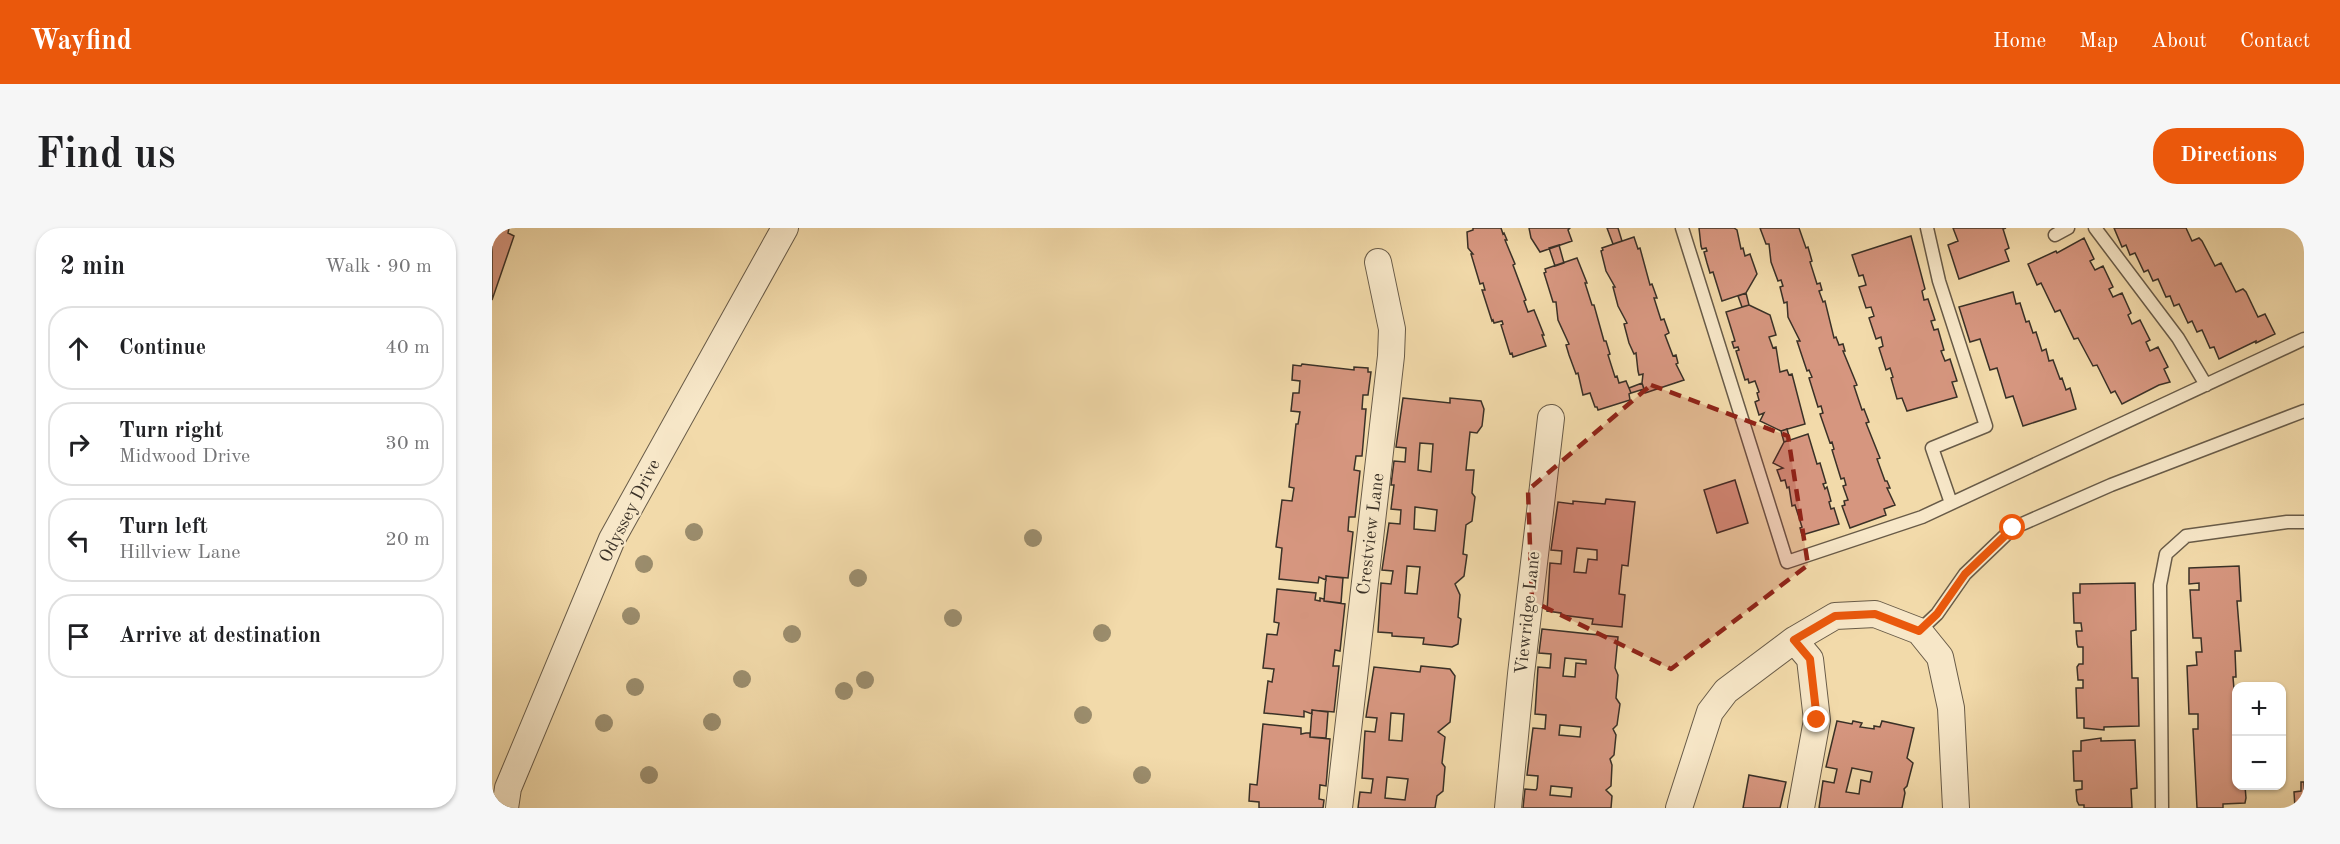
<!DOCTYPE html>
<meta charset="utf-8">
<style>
:root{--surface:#fff;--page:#f6f6f6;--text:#202124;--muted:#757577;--line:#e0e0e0;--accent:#ea580c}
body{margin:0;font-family:"Old Standard TT",serif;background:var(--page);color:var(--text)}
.controls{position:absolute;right:18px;bottom:18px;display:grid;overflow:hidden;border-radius:12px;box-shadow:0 2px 4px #0004}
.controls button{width:54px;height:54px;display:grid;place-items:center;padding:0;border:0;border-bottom:2px solid var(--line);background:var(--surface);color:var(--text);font:30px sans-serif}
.stop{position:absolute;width:18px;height:18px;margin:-14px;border:4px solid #ea580c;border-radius:50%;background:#fff}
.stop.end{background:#ea580c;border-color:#fff;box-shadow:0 2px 6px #0008}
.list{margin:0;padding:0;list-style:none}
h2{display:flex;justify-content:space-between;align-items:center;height:78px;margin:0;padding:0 24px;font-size:26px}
h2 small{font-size:20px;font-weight:400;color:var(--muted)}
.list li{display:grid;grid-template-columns:39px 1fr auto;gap:18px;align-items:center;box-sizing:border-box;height:84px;margin:0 12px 12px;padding:0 12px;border:2px solid var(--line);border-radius:24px}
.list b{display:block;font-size:22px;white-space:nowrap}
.list p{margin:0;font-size:20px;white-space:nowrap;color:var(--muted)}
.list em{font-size:20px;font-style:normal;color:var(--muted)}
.icon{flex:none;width:33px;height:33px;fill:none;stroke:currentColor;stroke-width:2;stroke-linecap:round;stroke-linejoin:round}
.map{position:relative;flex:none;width:1812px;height:580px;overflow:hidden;border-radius:24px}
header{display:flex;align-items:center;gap:36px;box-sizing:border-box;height:84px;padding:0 30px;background:var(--accent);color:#fff}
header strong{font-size:28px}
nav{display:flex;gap:33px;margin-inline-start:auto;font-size:21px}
.intro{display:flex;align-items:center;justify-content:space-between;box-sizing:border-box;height:144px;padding:0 36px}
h1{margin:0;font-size:42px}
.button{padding:15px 27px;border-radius:24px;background:var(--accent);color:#fff;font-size:21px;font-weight:700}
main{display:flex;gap:36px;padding:0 36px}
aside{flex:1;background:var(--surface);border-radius:24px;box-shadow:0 2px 4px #0004}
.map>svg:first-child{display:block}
</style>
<header>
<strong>Wayfind</strong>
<nav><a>Home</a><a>Map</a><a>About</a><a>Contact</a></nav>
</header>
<div class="intro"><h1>Find us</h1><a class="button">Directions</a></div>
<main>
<aside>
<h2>2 min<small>Walk · 90 m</small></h2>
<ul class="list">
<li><svg class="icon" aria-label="ahead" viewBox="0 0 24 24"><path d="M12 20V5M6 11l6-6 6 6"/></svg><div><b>Continue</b></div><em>40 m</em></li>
<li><svg class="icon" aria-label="right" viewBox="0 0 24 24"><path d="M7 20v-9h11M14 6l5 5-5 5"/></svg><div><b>Turn right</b><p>Midwood Drive</p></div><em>30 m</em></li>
<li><svg class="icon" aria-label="left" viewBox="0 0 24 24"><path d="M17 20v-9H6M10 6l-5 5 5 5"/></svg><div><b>Turn left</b><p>Hillview Lane</p></div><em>20 m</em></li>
<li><svg class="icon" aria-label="arrive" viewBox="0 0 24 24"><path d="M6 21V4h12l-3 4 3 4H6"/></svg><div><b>Arrive at destination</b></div></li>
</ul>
</aside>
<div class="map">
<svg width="1812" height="580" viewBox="0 0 1812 580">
<rect width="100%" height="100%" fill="#f2daaa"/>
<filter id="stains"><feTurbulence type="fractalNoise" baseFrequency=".00333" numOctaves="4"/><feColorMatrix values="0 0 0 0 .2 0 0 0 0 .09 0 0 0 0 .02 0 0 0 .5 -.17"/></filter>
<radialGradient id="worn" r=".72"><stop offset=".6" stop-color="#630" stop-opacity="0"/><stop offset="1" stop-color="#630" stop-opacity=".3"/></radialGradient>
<path fill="#d6967f" stroke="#3a3127" stroke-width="1.5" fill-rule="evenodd" d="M0 0H17L16 5 22 8 0 72Z
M981 0H1009L1011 6 1012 5 1015 12H1013L1023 36 1021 37 1034 72 1032 73 1036 84 1042 82 1052 107H1050L1054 118 1021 129 1020 125 1018 126 1009 97 1011 96 1010 93 1002 95 1001 92 1000 93 990 62H993L991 55 988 56 979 26H981L976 20 975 4 981 2Z
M1037 0H1078L1076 2 1080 13 1048 24 1039 10Z
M1115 0H1126L1130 13 1121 16Z
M1207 0H1242L1245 2 1249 21 1251 20 1253 28 1258 26 1265 46 1254 65 1230 73 1221 44 1218 45 1215 35 1212 24 1215 23 1214 20 1210 21 1209 18Z
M1268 0H1307L1314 20 1316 19 1320 33 1318 34 1325 56 1328 55 1330 62 1327 63 1331 74 1333 73 1342 110 1344 109 1347 117 1351 116 1353 123H1351L1365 157 1362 158 1370 182 1372 181 1377 194 1374 195 1388 230 1385 231 1393 253H1395L1398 260H1395L1403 277 1392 281 1394 287 1358 300 1350 278 1353 277 1352 273 1356 272 1351 258 1354 257 1352 250 1349 251 1340 222 1342 221 1340 214 1338 215 1328 186 1331 185 1329 178 1326 179 1317 150 1320 149 1317 142 1315 143 1305 113H1308L1296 89 1295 74 1292 75 1288 59 1291 58 1289 52 1286 53 1279 34 1277 16H1274Z
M1461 0H1514L1511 1 1517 20 1513 22 1517 33 1467 51 1456 17 1466 13Z
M1622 0H1694L1700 13 1707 10 1710 13 1723 38 1729 35 1744 64 1751 61 1754 64 1766 89 1773 86 1783 106 1764 115V113L1727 131 1722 119 1718 120 1710 102 1705 104 1700 93 1696 95 1687 76 1682 78 1678 68 1674 69 1666 51 1661 53 1656 42 1652 44 1643 25 1638 27 1634 17 1630 19Z
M1419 8 1433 61 1430 63 1432 72 1436 71 1443 92 1439 93 1442 102 1446 101 1452 122 1449 123 1453 133 1458 131 1465 153 1460 154 1465 169 1415 183 1410 170 1405 171 1399 150 1401 149 1398 140 1394 142 1387 120 1391 118 1389 109 1384 111 1377 90 1382 88 1379 79 1374 80 1367 59 1374 57 1371 47 1367 48 1360 27Z
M1142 9 1146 21 1148 20 1158 57 1160 56 1165 70H1162L1169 92 1172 91 1177 105 1173 107 1181 128 1184 127 1186 135 1184 136 1192 152 1153 165 1150 155 1151 146 1147 147 1146 143 1144 125 1142 126 1137 115 1132 96 1135 95 1126 78 1121 59H1123L1114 43 1109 23 1111 22 1110 20Z
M1592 10 1602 31 1598 33 1603 42 1611 38 1621 59 1617 61 1621 69 1630 65 1639 85 1636 87 1640 96 1648 92 1658 112 1654 114 1658 123 1666 119 1676 139 1672 141 1678 154 1667 157 1630 176 1623 163 1619 165 1605 137 1601 138 1586 110 1582 111 1568 82 1563 84 1549 55 1545 57 1536 36 1564 23 1565 25Z
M1067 17 1072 35 1063 38 1057 20Z
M1085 30 1095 55H1093L1100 77H1102L1112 113H1114L1118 126 1116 127 1123 149 1125 148 1127 155 1134 153 1139 165 1137 166 1138 172 1106 182 1105 179H1103L1098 165 1091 167 1086 145 1084 146 1077 127 1074 117 1077 116 1066 92 1064 74H1061L1052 45 1054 44 1053 41Z
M1521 64 1524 76 1528 75 1534 94 1537 93 1541 105 1544 104 1550 123 1554 121 1557 133 1561 132 1568 151 1570 150 1574 162 1578 160 1584 181 1531 198 1521 168 1514 170 1505 140 1498 142 1488 111 1478 114 1467 79Z
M1254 65 1257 77 1250 79 1246 68Z
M1257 77 1278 87 1284 107 1277 109 1281 120 1284 119 1288 144 1295 142 1297 147 1300 146 1313 196 1289 203 1268 193 1272 185 1267 187 1263 174 1267 172 1265 165 1267 164 1263 153 1257 155 1256 151 1253 152 1244 123 1247 122 1246 119 1242 120 1240 114 1243 113 1234 84Z
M810 136 862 142V139L876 140V144H879L876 167H871L870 181H874L870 228H864L862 242 868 243 863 289H857L856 303 861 304 856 350 834 348V352L827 349 826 355 787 351 790 320 784 319 790 272 800 273 802 260 797 259 804 196H806L808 184 799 183 801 165H807L808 153 800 152 801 137 809 138Z
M1150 155 1152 161 1139 165 1137 160Z
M911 170 958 175V170L989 173 992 181 990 198 985 205 978 204 974 242H982L980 265 983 269 980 293 974 297 971 326 975 327 972 348 963 356 968 367 966 389 969 391 966 416 960 419 931 416 932 410 900 408V405L886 404 889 355 899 356 901 343 890 342 897 295 908 296 909 282 899 281 902 257H899L902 233 913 234 914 220 904 219ZM928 215 941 216 939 244 926 242ZM923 279 945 282 943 303 922 301ZM915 338 928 339 925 366 913 365Z
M1295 201 1298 212 1292 214 1289 203Z
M1316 206 1325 236 1328 235 1334 255 1331 256 1333 261 1335 259 1339 273 1337 274 1339 281 1342 280 1347 296 1310 307 1308 300 1310 299 1303 277 1300 278 1297 259 1295 260 1293 252 1289 253 1285 242 1291 240 1281 235 1292 214Z
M1243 252 1256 295 1225 305 1212 262Z
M1114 271 1143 274 1136 338 1130 337 1127 366 1133 367 1130 399 1100 396 1101 391 1069 387V385L1055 383 1058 335 1069 336 1070 323 1059 322 1066 274 1081 276V273L1113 276ZM1085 320 1105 322V332L1096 331 1094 345 1082 344Z
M1747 338 1749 373H1745L1749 423H1743L1744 449H1741L1744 486V558H1753L1754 570 1753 575 1731 576V580H1705L1701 501H1706V486H1697L1695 438 1705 437 1704 424H1710L1709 410H1701L1698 362H1707V355L1697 356V340Z
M834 348 851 350 849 375 832 373Z
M1643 355 1644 402 1639 403 1640 450H1646L1647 498 1612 499V502L1592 500V490H1585L1584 460H1591V452H1586L1585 439 1587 436H1591V419H1586L1585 416 1584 403H1590L1589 395H1582L1581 365H1588V356Z
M785 361 824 365 823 372 828 373V370L832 371V373L853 376 848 423 843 422 841 438H847L842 484 820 482V486L812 483V489L772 485 776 453 780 454 782 441 771 440 775 406 785 407 787 395 782 394Z
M1050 401 1126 409 1123 440 1126 447 1124 470 1128 476 1125 497 1121 501 1124 507 1122 527 1118 531 1120 537 1119 558 1114 562 1120 568 1119 580H1031L1033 561 1044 562 1045 560 1046 548 1035 547 1041 500 1053 501 1054 487 1043 486 1046 439 1058 440 1059 426 1047 425ZM1073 430 1094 432V436L1084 435 1083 449 1071 448ZM1068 497 1089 499 1088 509 1067 507ZM1059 558 1080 560 1079 569 1058 567Z
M929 438 958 441 963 448 958 494 946 504 953 509 950 535 953 539 951 563 945 568 943 580H866L868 564 879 565 881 551 870 550 873 503 883 504 885 490 874 489 882 439 928 444ZM899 485 912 486 910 513 897 512ZM895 549 916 551 913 572 893 570Z
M820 482 836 484 834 510 818 509Z
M1345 493 1360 496 1361 493 1370 495 1368 499 1382 501V498L1388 499 1390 493 1422 500 1415 530 1421 535 1415 558 1412 561 1413 565 1410 580H1327L1331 553 1342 555 1345 541 1334 539ZM1360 540 1380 544 1378 554 1369 552 1367 566 1354 564Z
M771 496 809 500V506L814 505H818V509L838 511 834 558 828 557 827 571 832 572 831 580H767V574L757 573 758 556 765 557Z
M1609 510V513L1643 512 1645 560 1639 561 1640 580H1592V577H1587L1585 573 1584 562 1590 561V553H1582L1581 523H1589V513Z
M1257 547 1294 554 1288 580H1251Z
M1809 554H1812V580H1803L1802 564 1809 563Z"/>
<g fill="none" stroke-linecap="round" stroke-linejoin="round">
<g stroke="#685b48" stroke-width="15">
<path id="service" d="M1190 0 1295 334 1430 289 1812 111
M1435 0 1447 53 1494 198 1440 220 1459 275
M1603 0 1686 110 1714 157
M1563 7 1576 0
M1427 403 1445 386 1473 346 1521 300 1619 257 1812 183
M1670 580 1668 357 1674 326 1694 308 1795 294H1812"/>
</g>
<g stroke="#685b48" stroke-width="28">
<path id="minor" d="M1302 412 1318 431 1325 492 1309 580
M13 580 16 560 120 311 293 0
M847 580 899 128 900 101 886 34
M1016 580 1029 446 1059 190
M1187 580 1218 484 1234 463 1302 412 1343 388 1383 386 1427 403 1448 429 1459 480 1464 580"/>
</g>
<use href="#service" stroke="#f7e7c8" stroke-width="12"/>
<use href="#minor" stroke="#f7e7c8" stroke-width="26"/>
</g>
<g fill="#9b8d6d">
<circle cx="202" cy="304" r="9"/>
<circle cx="541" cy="310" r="9"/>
<circle cx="152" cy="336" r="9"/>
<circle cx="366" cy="350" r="9"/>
<circle cx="139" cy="388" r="9"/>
<circle cx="461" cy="390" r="9"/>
<circle cx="610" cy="405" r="9"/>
<circle cx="300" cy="406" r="9"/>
<circle cx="250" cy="451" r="9"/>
<circle cx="373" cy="452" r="9"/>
<circle cx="143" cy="459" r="9"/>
<circle cx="352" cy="463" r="9"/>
<circle cx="591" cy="487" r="9"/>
<circle cx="220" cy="494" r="9"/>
<circle cx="112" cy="495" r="9"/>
<circle cx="157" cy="547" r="9"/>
<circle cx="650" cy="547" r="9"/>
</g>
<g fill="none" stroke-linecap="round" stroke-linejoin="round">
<path stroke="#ea580c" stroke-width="8" d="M1325 492 1318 431 1302 412 1343 388 1383 386 1427 403 1445 386 1473 346 1521 300"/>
</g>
<path fill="#8f2418" fill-opacity="0.2" stroke="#8f2418" stroke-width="4.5" stroke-dasharray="12 8" stroke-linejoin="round" d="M1159 157 1296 208 1316 337 1179 441 1040 373 1036 262Z"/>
<g text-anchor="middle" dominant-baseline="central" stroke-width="4.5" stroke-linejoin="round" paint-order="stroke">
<g font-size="18" fill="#3a3127" stroke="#f7e7c8">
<text transform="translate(138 283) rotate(-63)">Odyssey Drive</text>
<text transform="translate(879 306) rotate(-83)">Crestview Lane</text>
<text transform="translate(1036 385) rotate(-84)">Viewridge Lane</text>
</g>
</g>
<rect width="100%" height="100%" filter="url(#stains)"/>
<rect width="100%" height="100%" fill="url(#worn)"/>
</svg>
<div class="controls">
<button>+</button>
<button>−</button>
</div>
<div class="stop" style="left:1521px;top:300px"></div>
<div class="stop end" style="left:1325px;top:492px"></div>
</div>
</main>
